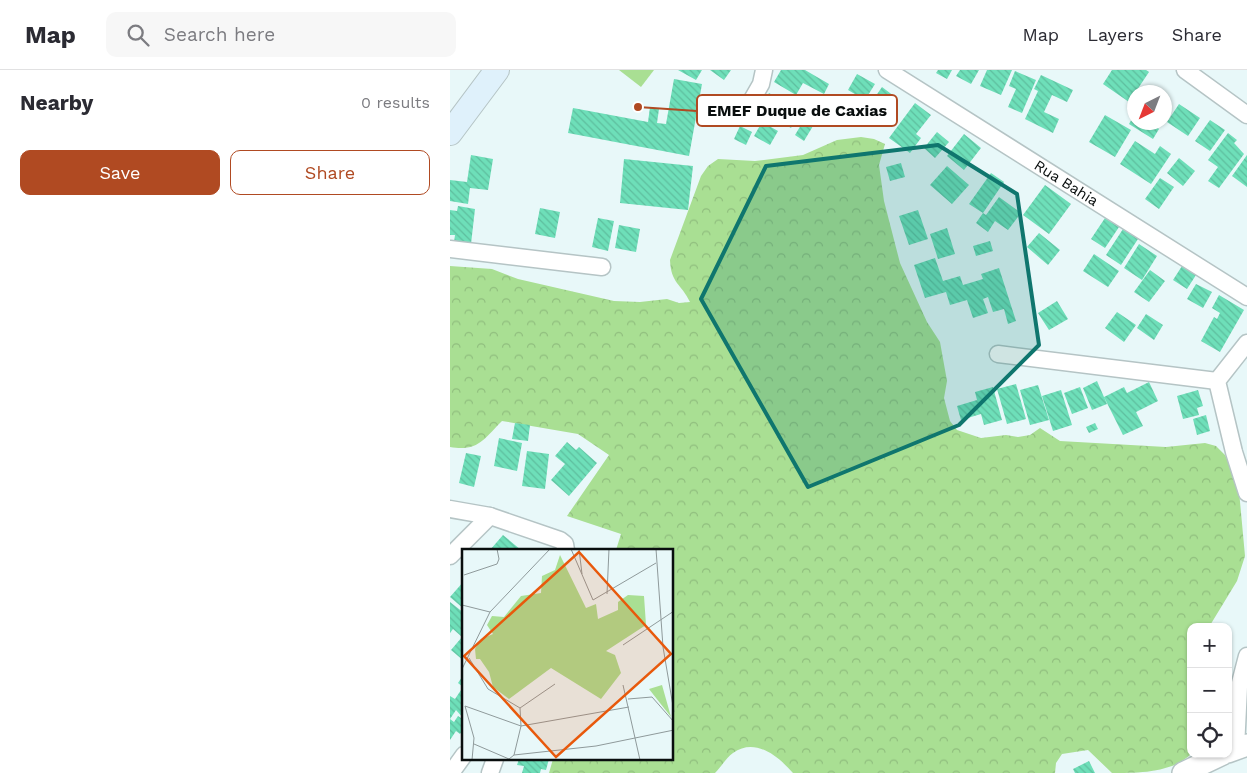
<!DOCTYPE html>
<meta charset="utf-8">
<style>
:root{--surface:#fff;--page:#f7f7f7;--text:#2b2b33;--muted:#7c7c81;--line:#e1e1e2;--accent:#b04a22}
body{margin:0;font-family:"Work Sans",sans-serif;background:var(--page);color:var(--text)}
.controls{position:absolute;right:15px;bottom:15px;display:grid;overflow:hidden;border-radius:10px;box-shadow:0 1px 4px #0004}
.controls button{width:45px;height:45px;display:grid;place-items:center;padding:0;border:0;border-bottom:1px solid var(--line);background:var(--surface);color:var(--text);font:25px sans-serif}
.compass{position:absolute;left:677px;top:15px;width:45px;height:45px;border-radius:50%;background:var(--surface);box-shadow:0 1px 4px #0004;rotate:222deg}
.list{margin:0;padding:0;list-style:none}
h2{display:flex;justify-content:space-between;align-items:center;height:65px;margin:0;padding:0 20px;font-size:21px}
h2 small{font-size:16px;font-weight:400;color:var(--muted)}
.actions{display:flex;gap:10px;padding:15px 20px}
.actions a{flex:1;padding:11px 0;border:1px solid var(--accent);border-radius:10px;text-align:center;font-size:18px;color:var(--accent)}
.actions .main{background:var(--accent);color:#fff}
.icon{flex:none;width:28px;height:28px;fill:none;stroke:currentColor;stroke-width:2;stroke-linecap:round;stroke-linejoin:round}
.map{position:relative;flex:none;width:797px;height:703px;overflow:hidden}
header{display:flex;align-items:center;gap:30px;box-sizing:border-box;height:70px;padding:0 25px;background:var(--surface);border-bottom:1px solid var(--line)}
header strong{font-size:24px}
nav{display:flex;gap:28px;margin-inline-start:auto;font-size:18px}
.search{width:350px;height:45px;background:var(--page);display:flex;align-items:center;gap:12px;box-sizing:border-box;padding:0 18px;border-radius:10px;color:var(--muted);font-size:19px}
main{display:flex}
aside{flex:1;background:var(--surface)}
.map>svg:first-child{display:block}
</style>
<header>
<strong>Map</strong>
<div class="search"><svg class="icon" aria-label="search" viewBox="0 0 24 24"><circle cx="10" cy="10" r="6"/><path d="M15 15l6 6"/></svg>Search here</div>
<nav><a>Map</a><a>Layers</a><a>Share</a></nav>
</header>
<main>
<aside>
<h2>Nearby<small>0 results</small></h2>
<ul class="list">
</ul>
<div class="actions"><a class="main">Save</a><a>Share</a></div>
</aside>
<div class="map">
<svg width="797" height="703" viewBox="0 0 797 703">
<defs>
<pattern id="forest-crowns" width="20" height="18" patternUnits="userSpaceOnUse" patternTransform="scale(1.25)"><rect width="20" height="18" fill="#a9df93"/><path d="M2 6a3 3 0 1 1 6 0M12 15a3 3 0 1 1 6 0" fill="none" stroke="#90be7e"/></pattern>
<pattern id="building-back-hatch" width="6" height="6" patternUnits="userSpaceOnUse" patternTransform="scale(1.25)"><rect width="6" height="6" fill="#6edfb9"/><path d="M-1 5l2 2M0 0l6 6M5-1l2 2" fill="none" stroke="#5ebe9e"/></pattern>
</defs>
<rect width="100%" height="100%" fill="#e8f8f9"/>
<path fill="url(#forest-crowns)" d="M411 67 424 69 435 74 429 95 434 131 450 193 477 252 490 272 497 311 494 328 500 351 507 360 531 368 556 365 568 367 580 365 590 358 610 371 716 377 755 373 766 376 775 385 788 410 795 486 787 511 759 557H741V684C722 703 688 703 662 703L638 680 612 684 606 693 605 703H343C328 686 305 667 283 683 276 688 271 697 265 703H99L103 689H222V480H166L171 464 117 446 159 385 128 364 52 351C34 369 28 382 0 377V196L42 199 68 209 164 231 190 232 217 229 229 233 240 232C231 213 221 214 220 190L251 106 258 96 268 89 305 91 353 85 387 70Z"/>
<path fill="#a9df93" d="M169 0H204L191 17Z"/>
<path fill="url(#building-back-hatch)" d="M228 0H252L246 10Z
M260 0H281L274 10Z
M331 0H355L379 14 374 24 353 13 346 25 324 12Z
M488 0H502L497 9 486 3Z
M510 0H529L521 14 506 6Z
M537 0H562L551 25 530 16Z
M662 0H696L699 2 679 32 653 14Z
M565 1 586 10 572 43 558 37 566 19 559 16Z
M407 4 425 14 415 30 398 20Z
M591 5 623 20 617 32 602 25 594 42 609 49 603 63 575 49 588 21 584 19Z
M224 9 252 14 239 86 118 63 123 38 198 52 200 37 209 39 207 53 216 54Z
M432 17 444 26 433 42 440 48 434 57 414 43Z
M319 23 337 33 340 28 353 36 341 58 309 40Z
M395 24 407 30 393 54 381 46Z
M465 33 481 45 466 64 471 68 460 83 439 68Z
M729 34 750 48 738 66 717 52Z
M655 45 681 60 665 87 639 72Z
M684 45V52H702L709 59 703 69 679 54Z
M354 50 363 56 354 71 345 65Z
M760 50 775 60 760 81 745 71Z
M312 52 328 61 320 75 304 66Z
M290 56 302 62 296 75 284 69Z
M487 62 499 72 485 88 474 78Z
M778 63 787 70 784 73 794 84 769 118 758 111 768 97 758 90Z
M514 64 531 78 514 100 497 86Z
M685 71 705 84 710 76 721 84 701 114 670 94Z
M21 85 43 89 38 120 20 118 18 134 0 131V110L17 112Z
M797 85V117L782 106Z
M729 88 745 101 733 116 717 103Z
M174 89 243 96 238 140 170 133Z
M451 93 455 107 440 111 436 97Z
M497 96 519 115 502 134 480 115Z
M541 103 554 112 533 143 519 134Z
M710 108 724 117 709 139 695 129Z
M595 115 621 134 599 164 573 145Z
M549 127 571 143 558 160 545 151 538 162 526 153 533 143 536 145Z
M8 136 25 139 21 174 4 172 5 165H0V140L7 141Z
M90 138 110 142 105 168 85 164Z
M468 140 478 169 459 175 449 146Z
M148 148 164 151 158 181 142 177Z
M655 148 669 157 655 178 641 169Z
M169 155 190 159 186 182 165 178Z
M497 158 505 184 488 189 480 164Z
M673 159 688 169 671 195 656 185Z
M589 163 610 180 598 195 577 177Z
M540 171 543 181 526 186 523 176Z
M689 174 707 186 692 210 674 198Z
M644 184 669 201 658 217 633 201Z
M485 188 493 211 510 206 513 215 533 209 531 204 549 198 566 251 558 254 554 239 543 242 538 227 533 229 538 243 523 248 517 230 500 235 496 222 475 228 464 195Z
M732 196 746 205 737 219 723 210Z
M700 200 715 211 699 232 684 222Z
M746 214 762 222 753 238 737 229Z
M769 225 794 240 770 282 751 271 764 247 767 249 770 243 762 238Z
M607 231 618 249 599 260 588 243Z
M667 242 686 255 674 272 655 258Z
M696 244 713 255 704 270 687 258Z
M647 311 657 334 642 340 633 318Z
M699 312 708 331 686 342 693 356 673 365 654 327 674 317 677 323Z
M566 314 576 349 557 354 547 319Z
M588 315 599 350 580 355 570 320Z
M543 317 552 350 534 355 531 344 511 350 507 336 527 330 525 322Z
M630 317 638 338 622 344 614 323Z
M611 320 622 355 603 361 592 326Z
M748 320 753 336 747 338 749 345 733 349 727 326Z
M756 345 760 361 747 365 743 349Z
M65 353 80 355 78 371 62 369Z
M645 353 648 359 639 363 636 357Z
M49 368 72 373 67 401 44 396Z
M117 372 126 380 129 377 147 393 119 426 101 410 115 394 105 386Z
M77 381 99 384 95 419 72 416Z
M16 383 31 386 24 417 9 413Z
M53 465 71 480H40Z
M14 511V539L0 527Z
M0 532 14 543V591L1 580 12 567 3 559 0 563Z
M14 604V649L6 640 0 649V626L5 629 13 617 8 613Z
M8 646 14 650V658L10 664 6 661 0 670V649L4 652Z
M69 689 86 691 99 689 96 700 91 699 90 703H72L74 696 67 695Z
M639 691 645 703H625L623 699Z"/>
<g fill="none" stroke-linecap="round" stroke-linejoin="round">
<g stroke="#b5c4c5" stroke-width="19">
<g id="minor">
<path id="s1" d="M437 0 797 227"/>
<path d="M735 0 797 45"/>
<path d="M292 47 311 14 314 0"/>
<path d="M0 179 152 197"/>
<path d="M797 273 767 311 784 382 797 423"/>
<path d="M548 284 767 311"/>
<path d="M0 439 40 446 110 470 115 474 116 480"/>
<path d="M0 486 40 446"/>
<path d="M786 678 789 617 797 586"/>
<path d="M1 703 14 685"/>
<path d="M40 703 45 689"/>
</g>
</g>
<g stroke="#b5c4c5" stroke-width="24">
<path id="tertiary" d="M778 682 797 675
M733 703 773 684"/>
</g>
<g stroke="#b5c4c5" stroke-width="26">
<path id="secondary" d="M0 63 47 0"/>
</g>
<use href="#minor" stroke="#fff" stroke-width="16"/>
<use href="#tertiary" stroke="#fff" stroke-width="21"/>
<use href="#secondary" stroke="#dff1fb" stroke-width="24"/>
</g>
<path fill="#0f766e" fill-opacity="0.2" stroke="#0f766e" stroke-width="4" stroke-linejoin="round" d="M488 75 567 124 589 275 509 355 358 417 251 229 316 96Z"/>
<g text-anchor="middle" dominant-baseline="central" stroke-width="4" stroke-linejoin="round" paint-order="stroke">
<g font-size="15" fill="#090e0e" stroke="#fff">
<text stroke="none"><textPath href="#s1" startOffset="212">Rua Bahia</textPath></text>
</g>
</g>
<g transform="translate(12 479)">
<rect width="211" height="211" fill="#e8f8f9"/>
<path d="M200 136 209 168 187 140Z" fill="#a9df93"/>
<path d="M98 6 124 59 134 55 136 70 156 61V53L166 46 182 47 184 76 144 102 153 106 159 124 139 150 89 119 47 150 31 138 27 123 18 110H14L13 100 19 90 31 85 25 76 30 67 42 68 59 47 79 44 80 27 93 21Z" fill="#a9df93"/>
<path fill="none" stroke="#8f9a9b" stroke-width="1" d="M109 0 131 51 194 14M117 0 120 25M194 0 201 98 212 163M2 26 35 15 37 10 35 0M145 45 147 0M0 56 28 63M161 96 212 62M7 109 26 140 58 159 59 177 52 206M0 120 28 63 88 0M161 136 178 211M166 150 190 148 212 173M58 159 93 135M12 195 47 210 52 206 134 197 212 181M10 211 12 189 3 157 59 177 167 158"/>
<path fill="#e8590c" fill-opacity="0.15" stroke="#e8590c" stroke-width="2.5" d="M117 3 209 105 94 208 2 107Z"/>
<rect width="211" height="211" fill="none" stroke="#090e0e" stroke-width="2.5"/>
</g>
<path fill="none" stroke="#b04a22" stroke-width="2" d="M188 37L247 41"/>
<circle fill="#b04a22" stroke="#fff" stroke-width="2" cx="188" cy="37" r="5"/>
<rect fill="#fff" stroke="#b04a22" stroke-width="2" x="247" y="25" width="200" height="31" rx="5"/>
<g font-size="16" text-anchor="middle" font-weight="bold" fill="#090e0e">
<text x="347" y="46">EMEF Duque de Caxias</text>
</g>
</svg>
<div class="controls">
<button>+</button>
<button>−</button>
<button><svg class="icon" aria-label="locate" viewBox="0 0 24 24"><circle cx="12" cy="12" r="6"/><path d="M12 2v4M12 18v4M2 12h4M18 12h4"/></svg></button>
</div>
<svg class="compass" viewBox="-18 -18 36 36"><path d="M0-13l5 13h-10z" fill="#e53935"/><path d="M0 13l5-13h-10z" fill="#7c7c81"/></svg>
</div>
</main>
